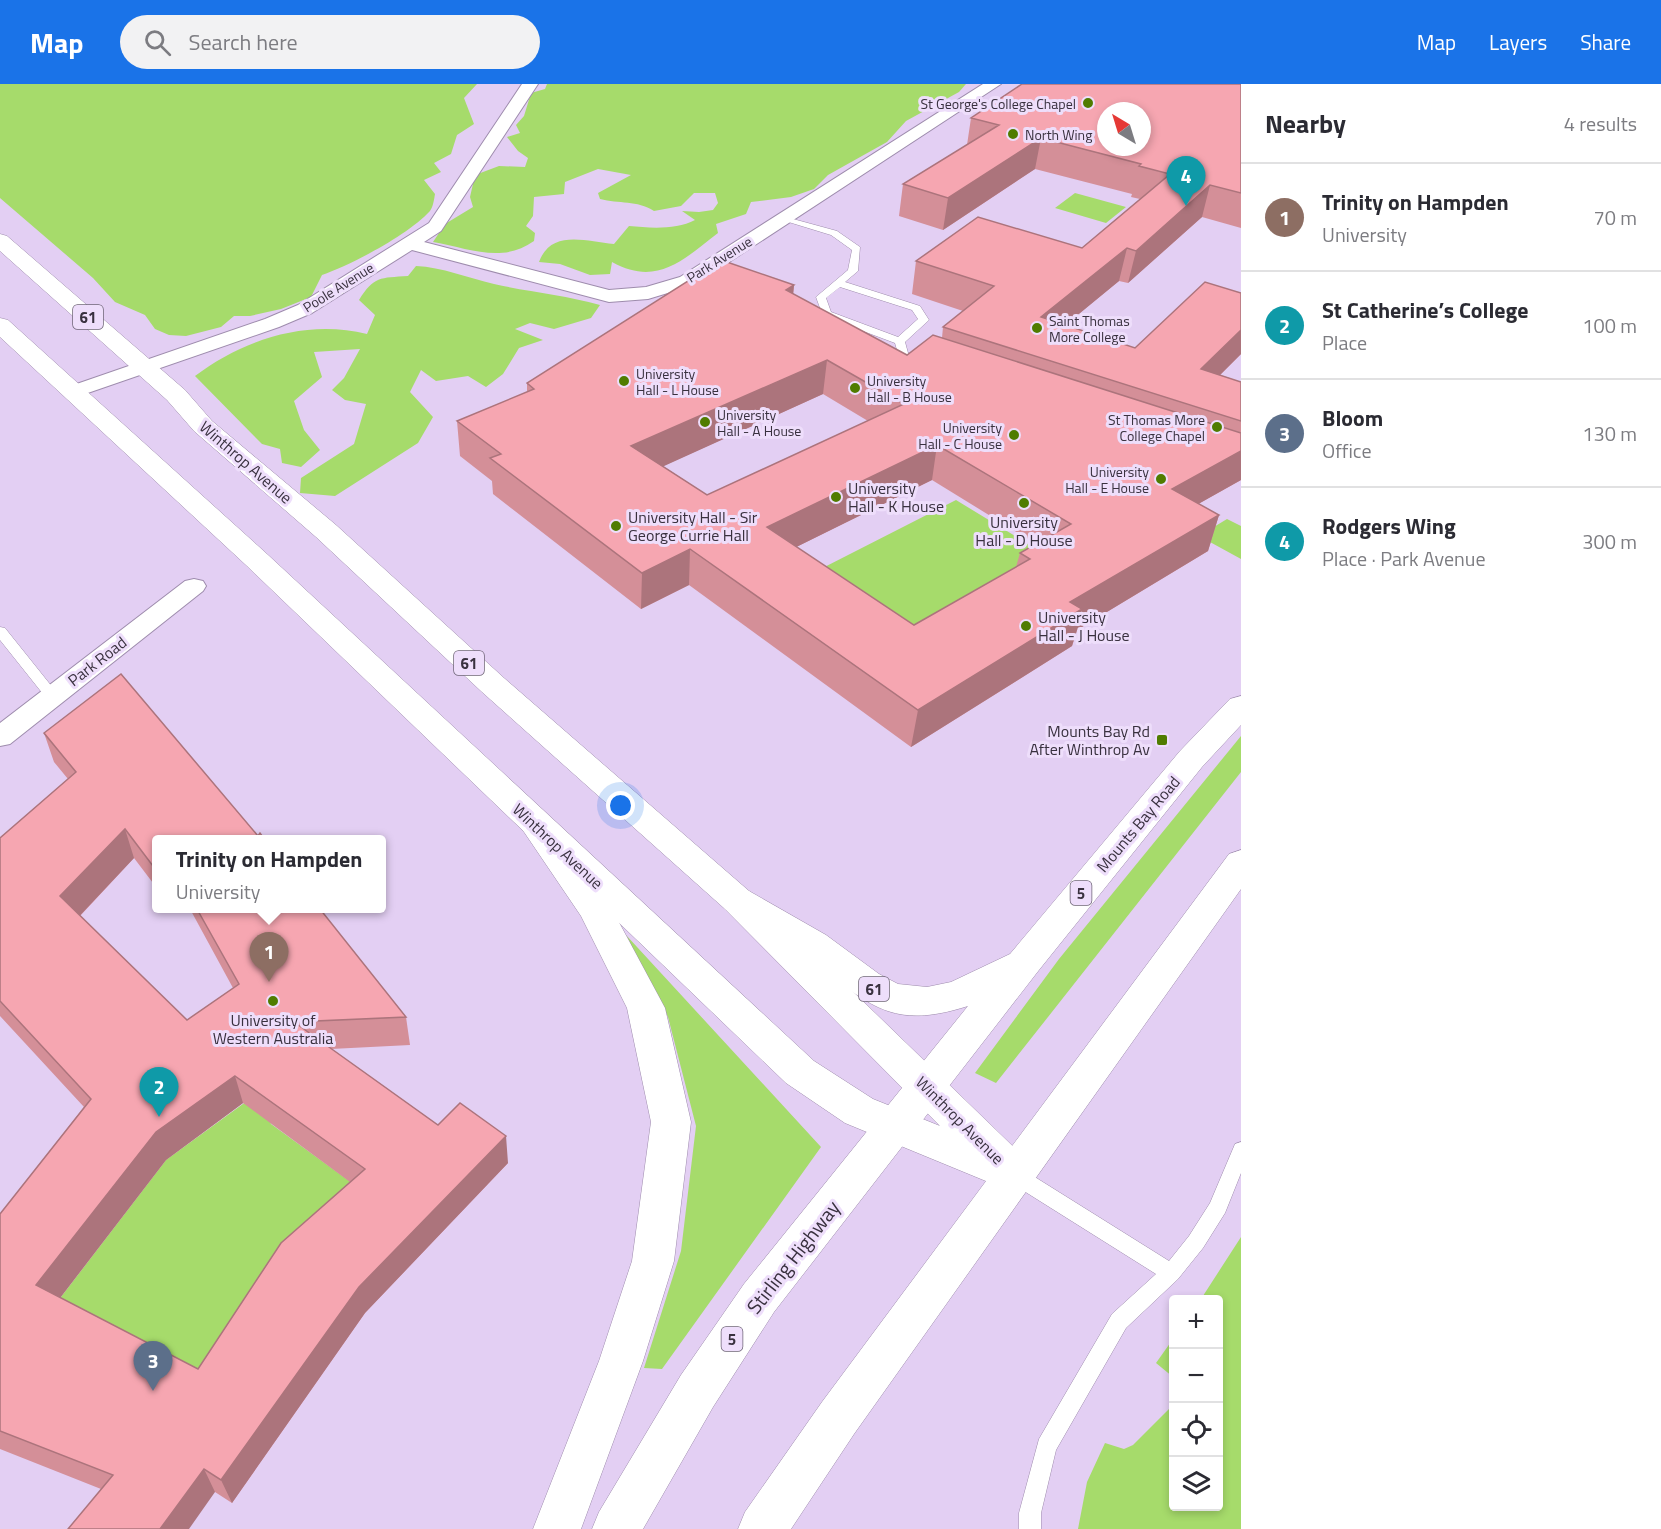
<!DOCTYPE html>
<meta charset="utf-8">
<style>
:root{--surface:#fff;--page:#f2f2f3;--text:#2b2b33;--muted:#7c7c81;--line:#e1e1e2;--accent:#1a73e8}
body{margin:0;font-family:"Titillium Web",sans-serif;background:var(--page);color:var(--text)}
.controls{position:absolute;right:18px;bottom:18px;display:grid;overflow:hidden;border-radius:6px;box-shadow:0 3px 9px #0003}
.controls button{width:54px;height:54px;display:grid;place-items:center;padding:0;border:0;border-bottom:2px solid var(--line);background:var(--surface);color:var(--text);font:30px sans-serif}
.compass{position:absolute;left:1097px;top:18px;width:54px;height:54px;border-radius:50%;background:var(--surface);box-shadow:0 3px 9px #0003;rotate:322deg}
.you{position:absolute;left:621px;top:722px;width:21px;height:21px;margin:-15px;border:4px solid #fff;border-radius:50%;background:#1a73e8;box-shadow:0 0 0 9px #1a73e833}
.badge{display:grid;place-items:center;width:39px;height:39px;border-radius:50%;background:var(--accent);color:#fff;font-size:20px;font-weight:700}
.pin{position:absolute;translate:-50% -50px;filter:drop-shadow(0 2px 3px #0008)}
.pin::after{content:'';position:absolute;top:32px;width:21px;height:18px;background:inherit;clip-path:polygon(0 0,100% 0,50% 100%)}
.popup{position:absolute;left:152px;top:751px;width:234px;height:78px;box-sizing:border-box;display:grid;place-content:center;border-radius:6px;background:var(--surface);filter:drop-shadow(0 2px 4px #0005);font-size:20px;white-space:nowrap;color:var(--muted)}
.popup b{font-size:22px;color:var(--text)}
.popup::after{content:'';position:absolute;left:50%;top:100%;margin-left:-12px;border:12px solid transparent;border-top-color:var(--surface)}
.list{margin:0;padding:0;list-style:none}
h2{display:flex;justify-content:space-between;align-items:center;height:78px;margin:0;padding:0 24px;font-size:26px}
h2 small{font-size:20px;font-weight:400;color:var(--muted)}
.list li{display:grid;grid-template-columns:39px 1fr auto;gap:18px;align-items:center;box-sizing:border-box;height:108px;padding:0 24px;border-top:2px solid var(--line)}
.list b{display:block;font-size:22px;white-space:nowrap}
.list p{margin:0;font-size:20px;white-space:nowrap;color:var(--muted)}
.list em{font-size:20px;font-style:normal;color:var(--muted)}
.icon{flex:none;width:33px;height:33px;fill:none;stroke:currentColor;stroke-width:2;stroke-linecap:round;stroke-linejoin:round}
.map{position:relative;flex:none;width:1241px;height:1445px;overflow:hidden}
header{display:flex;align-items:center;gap:36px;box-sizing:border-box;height:84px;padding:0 30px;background:var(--accent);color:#fff}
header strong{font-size:28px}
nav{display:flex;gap:33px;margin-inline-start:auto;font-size:21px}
.search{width:420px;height:54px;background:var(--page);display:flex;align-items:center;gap:15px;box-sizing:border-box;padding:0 21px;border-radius:33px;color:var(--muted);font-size:22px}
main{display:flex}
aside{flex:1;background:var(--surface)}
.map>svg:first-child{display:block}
</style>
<header>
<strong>Map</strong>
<div class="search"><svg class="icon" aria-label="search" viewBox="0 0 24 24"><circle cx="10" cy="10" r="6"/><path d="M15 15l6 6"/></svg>Search here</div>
<nav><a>Map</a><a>Layers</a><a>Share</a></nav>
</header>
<main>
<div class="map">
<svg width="1241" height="1445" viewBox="0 0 1241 1445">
<rect width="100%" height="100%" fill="#e3cff3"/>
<path fill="#a6db6b" d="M0 0H477L464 14 474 40 457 51 451 70 434 79 441 88 424 96 435 110C434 116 433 123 430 127 408 151 353 180 322 191L311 213 281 225 250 232H234L221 243 186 252 169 251 155 245 145 231 115 218 93 194 0 114Z
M547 0H966L959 8 906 37 887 58 828 91 814 105 791 113 751 118 746 130 716 140 718 149C683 176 657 203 612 178L610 190 590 191 560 180 539 178C551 145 585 157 614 160L629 142C650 144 676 146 695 136L682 127 699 128 713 126 718 119 715 109H694L681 122 654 127C637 116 619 120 600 115L598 109 631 91 598 85 565 98 564 110 534 113 533 132 526 142 535 149 534 157C502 180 468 164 433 158L445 140 473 123 470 113 475 91 499 82 525 83 528 74 518 67 507 53 520 49 516 41 524 32 531 9 545 5Z
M1075 109 1126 123 1106 139 1055 124Z
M416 182C442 183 468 194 494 200 529 208 565 211 600 221L591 234 554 245 530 239 515 245 543 256 519 264 503 290 486 303 468 292 436 297 421 286 410 308 433 333 418 359 335 412 300 409 301 394 354 360 366 320 345 316 332 306 344 294 360 265 314 268 322 293 294 317 304 346 320 366 301 383 282 379 280 365 262 360 195 292C244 255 307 235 367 250L375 231 359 216C374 192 380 194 408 192Z
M956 416 1051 474 898 561 799 496Z
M1227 435 1241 442V475L1199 452Z
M1241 652V688L996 999 975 989 1059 875Z
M626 851 821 1063 662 1285 644 1284 681 1167 696 1042 668 933Z
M258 1009 271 1040 348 1096 365 1080 199 1326 31 1252 166 1076Z
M1241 1153V1445H1078L1087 1398 1105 1359 1124 1365 1133 1361 1173 1321 1174 1422H1218V1216L1201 1215Z
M1173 1255V1293L1156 1279Z"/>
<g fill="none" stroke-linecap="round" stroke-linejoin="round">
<g stroke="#9e8cad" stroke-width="1">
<path id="service" d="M782 132 837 147 860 163 858 187 845 198 920 222 929 236 905 258 908 269 923 274V278L899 273 895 259 823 232 816 213 848 186 852 166 831 151 782 136ZM840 203 912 226 918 235 898 253 831 228 826 214Z
M0 543 5 544 57 609 59 612 57 615H47L0 556Z
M1241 1058V1089L1225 1129 1203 1164 1178 1195 1126 1244 1056 1366 1041 1429V1445H1019V1429L1039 1355 1112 1230 1156 1190 1008 1097 1006 1091 1008 1085 1015 1083 1022 1085 1169 1177 1189 1152 1210 1119 1235 1060Z"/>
</g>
<g stroke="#9e8cad" stroke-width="2">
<path id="minor" d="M522 0H538L441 147 424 158 609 206 646 203 680 193 983 0H1001L694 201 648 215 609 218 412 166 312 229 279 243 79 312H65L62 308 65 304 265 235 298 221 429 139Z
M194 495 203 497 206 502 203 507 10 660 0 662V639L185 497Z"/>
</g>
<g stroke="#9e8cad" stroke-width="1">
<path id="primary" d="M0 150 7 152 185 306 212 337 336 441 504 594 749 807 1029 1078 1035 1091 1029 1104 1015 1109 845 1039 786 999 247 482 0 253V234L8 236 267 470 814 977 873 1015 940 1042 725 825 482 608 316 453 194 347 167 316 0 167Z"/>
</g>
<g stroke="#9e8cad" stroke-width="1">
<path id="trunk" d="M1241 612V641L1202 683 1039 886 774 1228 713 1323 643 1445H592L599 1428 681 1291 744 1200 968 922C890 947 871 920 811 878 783 858 754 842 725 825L720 816 725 807 737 803 749 807 826 851 879 890 898 900 927 903 951 898 1010 870 1180 667 1230 615Z
M537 730 549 734 607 816 665 924 691 1038 674 1177 643 1277 581 1445H533L599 1277 632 1177 651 1038 627 924 581 832 520 742 525 734Z
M1241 766V805L854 1350 791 1445H738L745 1428 822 1318 1229 770Z"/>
</g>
<use href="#service" fill="#fff" fill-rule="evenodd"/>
<use href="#minor" fill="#fff" fill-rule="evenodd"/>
<use href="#primary" fill="#fff" fill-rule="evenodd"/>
<use href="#trunk" fill="#fff" fill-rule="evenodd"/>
</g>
<path fill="#d48f98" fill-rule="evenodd" d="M1241 0V144L1202 133 1128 199 1119 197 1065 241 1135 264 1241 209V270L1220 291 1241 298V396L1198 420 1219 431 1208 467 1077 546 1072 562 911 663 689 501 641 525 493 410 492 397 460 372 457 337 527 308V299L794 201 793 210 907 271 942 254 943 243 963 227 912 210 916 177 1082 164 1140 115 1131 113 1132 110 1035 85 943 146 899 132 903 100 967 61 971 34ZM823 310 868 337 707 411 663 382ZM932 396 1036 460 1020 469 1016 483 914 541 796 463Z
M44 649 265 756H156V803L134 774 80 832 187 936 233 904 190 825H320L406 933 410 961 331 965 438 1041 508 1079 365 1229 232 1419 215 1408 101 1405 0 1365V1130L84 1023 0 932V754L68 695 54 678ZM243 1019 350 1098 198 1285 60 1214 166 1076Z"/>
<path fill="#ac747c" d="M1041 54 1035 85 943 146 948 114Z
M1210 101 1202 133 1128 199 1136 167Z
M1127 164 1119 197 1034 267 1041 233Z
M794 201 791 234 786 206Z
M1241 246V270L1191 320 1201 285Z
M827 276 823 310 631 397V362Z
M937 361 932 396 764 479 767 443Z
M1241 367V396L1161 441 1172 405Z
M1219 431 1208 467 1077 546 1072 562 911 663 918 626 1070 518Z
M690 465 689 501 641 525 642 489Z
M125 745 134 774 71 841 60 812Z
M235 992 243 1019 166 1076 50 1227 36 1201 156 1048Z
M506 1052 508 1079 365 1229 232 1419 221 1396 359 1203Z
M204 1385 215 1408 189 1445H160Z"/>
<path fill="#f6a6b1" stroke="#ac747c" stroke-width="1.5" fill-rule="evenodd" d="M1022 0H1241V109L1210 101 1136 167 1127 164 1041 233 1135 264 1205 198 1241 209V246L1201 285 1241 298V337L943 243 994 202 916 177 978 133 1082 164 1170 90 1139 82 1141 80 1041 54 948 114 903 100 999 41 971 34ZM1106 27H1142V63H1106Z
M721 176 794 201 786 206 907 271 933 251 1241 349V367L1172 405 1219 431 1070 518 1082 525 918 626 690 465 642 489 490 374 501 370 457 337 534 305 527 299ZM827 276 904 320 707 411 631 362ZM937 361 1071 440 1020 469 1030 475 914 541 767 443Z
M121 590 258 752 260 749 265 756H156V786L125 745 60 812 187 936 239 900 197 825H320L406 933 294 938 438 1041 460 1019 506 1052 359 1203 221 1396 204 1385 160 1445H68L113 1391 0 1347V1130L91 1015 0 917V754L76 688 44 649ZM235 992 365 1085 281 1159 198 1285 36 1201 156 1048Z"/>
<g fill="#507c00" stroke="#eedefb" stroke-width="2">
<circle cx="1088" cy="19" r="6"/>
<circle cx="1013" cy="50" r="6"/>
<circle cx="1037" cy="244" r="6"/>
<circle cx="624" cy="297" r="6"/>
<circle cx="855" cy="304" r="6"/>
<circle cx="705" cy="338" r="6"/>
<circle cx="1217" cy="343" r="6"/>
<circle cx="1014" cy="351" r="6"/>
<circle cx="1161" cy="395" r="6"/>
<circle cx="836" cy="413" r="6"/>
<circle cx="1024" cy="419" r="6"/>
<circle cx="616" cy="442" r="6"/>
<circle cx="1026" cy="542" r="6"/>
<rect x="1156" y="650" width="12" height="12" rx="3"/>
<circle cx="273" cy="917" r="6"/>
</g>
<g text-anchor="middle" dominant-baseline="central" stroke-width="6" stroke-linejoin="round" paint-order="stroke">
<g font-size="14" fill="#39313f" stroke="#eedefb" text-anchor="start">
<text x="1076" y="19" text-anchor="end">St George's College Chapel</text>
<text x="1025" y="50">North Wing</text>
<text x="1049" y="236">Saint Thomas<tspan x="1049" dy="16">More College</tspan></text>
<text x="636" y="289">University<tspan x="636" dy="16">Hall - L House</tspan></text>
<text x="867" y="296">University<tspan x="867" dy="16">Hall - B House</tspan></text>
<text x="717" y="330">University<tspan x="717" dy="16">Hall - A House</tspan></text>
<text x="1205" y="335" text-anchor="end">St Thomas More<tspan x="1205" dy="16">College Chapel</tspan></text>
<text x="1002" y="343" text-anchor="end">University<tspan x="1002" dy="16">Hall - C House</tspan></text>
<text x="1149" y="387" text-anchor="end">University<tspan x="1149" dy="16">Hall - E House</tspan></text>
</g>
<g font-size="14" fill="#39313f" stroke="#eedefb">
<text transform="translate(719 175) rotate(-32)">Park Avenue</text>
<text transform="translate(338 203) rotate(-32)">Poole Avenue</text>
</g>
<g fill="#eedefb" stroke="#6f6577" stroke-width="1.5">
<rect x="73" y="221" width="30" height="24" rx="4.5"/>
<rect x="454" y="567" width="30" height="24" rx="4.5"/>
<rect x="1070.5" y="797" width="21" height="24" rx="4.5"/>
<rect x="859" y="893" width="30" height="24" rx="4.5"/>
<rect x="721.5" y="1243" width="21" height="24" rx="4.5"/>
</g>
<g font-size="15" font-weight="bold" fill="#39313f">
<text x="88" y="233">61</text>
<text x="469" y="579">61</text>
<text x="1081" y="809">5</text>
<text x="874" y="905">61</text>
<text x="732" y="1255">5</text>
</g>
<g font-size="16" fill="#39313f" stroke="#eedefb">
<text transform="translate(246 378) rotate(41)">Winthrop Avenue</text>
<text transform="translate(97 577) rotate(-38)">Park Road</text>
<text transform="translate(1138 740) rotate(-50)">Mounts Bay Road</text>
<text transform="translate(558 762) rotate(43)">Winthrop Avenue</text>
<text transform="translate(960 1036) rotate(45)">Winthrop Avenue</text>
</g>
<g font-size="16" fill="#39313f" stroke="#eedefb" text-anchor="start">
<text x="848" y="404">University<tspan x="848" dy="18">Hall - K House</tspan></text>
<text x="628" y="433">University Hall - Sir<tspan x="628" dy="18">George Currie Hall</tspan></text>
<text x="1024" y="438" text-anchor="middle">University<tspan x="1024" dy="18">Hall - D House</tspan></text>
<text x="1038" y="533">University<tspan x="1038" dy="18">Hall - J House</tspan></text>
<text x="1150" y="647" text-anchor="end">Mounts Bay Rd<tspan x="1150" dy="18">After Winthrop Av</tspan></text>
<text x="273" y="936" text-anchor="middle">University of<tspan x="273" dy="18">Western Australia</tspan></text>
</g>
<g font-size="20" fill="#39313f" stroke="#eedefb">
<text transform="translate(793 1173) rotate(-52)">Stirling Highway</text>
</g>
</g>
</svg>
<div class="controls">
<button>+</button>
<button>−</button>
<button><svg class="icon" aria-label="locate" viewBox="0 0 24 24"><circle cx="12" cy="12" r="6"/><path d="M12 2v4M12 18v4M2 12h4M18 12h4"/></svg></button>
<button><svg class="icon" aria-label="layers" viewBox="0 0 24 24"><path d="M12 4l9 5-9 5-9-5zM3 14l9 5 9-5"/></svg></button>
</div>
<svg class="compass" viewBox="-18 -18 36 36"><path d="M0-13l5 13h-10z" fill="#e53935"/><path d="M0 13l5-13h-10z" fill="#7c7c81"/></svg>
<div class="you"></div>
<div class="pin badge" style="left:269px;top:898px;background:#8d6e63">1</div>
<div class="popup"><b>Trinity on Hampden</b>University</div>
<div class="pin badge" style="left:159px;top:1033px;background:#0f9aa8">2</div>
<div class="pin badge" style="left:153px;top:1307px;background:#5c6f8a">3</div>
<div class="pin badge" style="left:1186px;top:122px;background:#0f9aa8">4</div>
</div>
<aside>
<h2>Nearby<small>4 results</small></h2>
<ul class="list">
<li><span class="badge" style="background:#8d6e63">1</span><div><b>Trinity on Hampden</b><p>University</p></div><em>70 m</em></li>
<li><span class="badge" style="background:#0f9aa8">2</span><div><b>St Catherine’s College</b><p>Place</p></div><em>100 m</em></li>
<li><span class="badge" style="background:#5c6f8a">3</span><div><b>Bloom</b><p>Office</p></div><em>130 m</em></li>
<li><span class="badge" style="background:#0f9aa8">4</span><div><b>Rodgers Wing</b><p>Place · Park Avenue</p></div><em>300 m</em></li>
</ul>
</aside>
</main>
